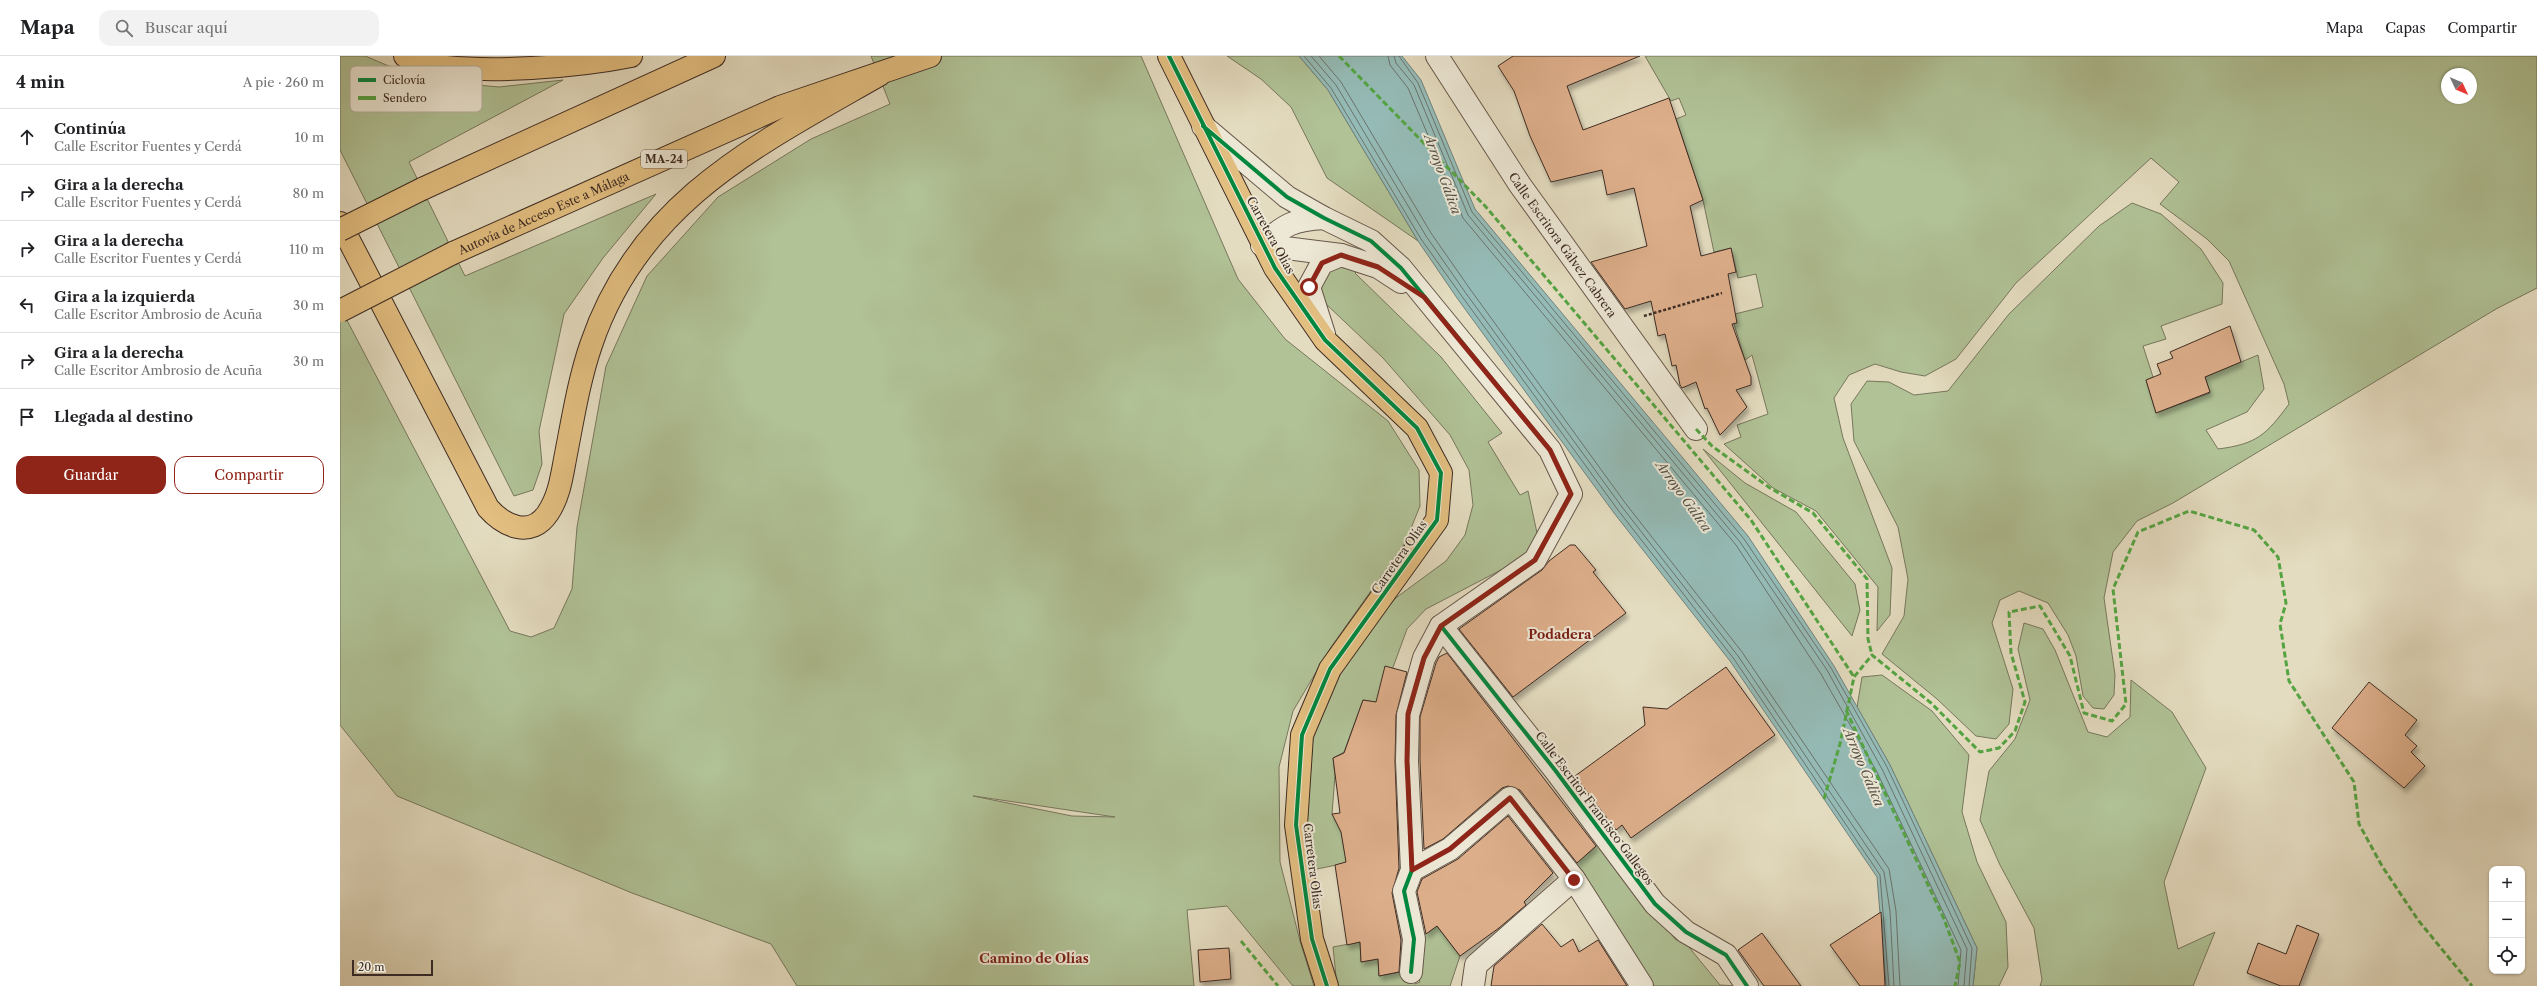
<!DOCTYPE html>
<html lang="es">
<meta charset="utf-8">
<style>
:root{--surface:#fff;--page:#f2f2f2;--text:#202124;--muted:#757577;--line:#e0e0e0;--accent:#8f2418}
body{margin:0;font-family:"Libre Caslon Text",serif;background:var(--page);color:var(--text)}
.controls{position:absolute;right:12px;bottom:12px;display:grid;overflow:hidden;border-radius:8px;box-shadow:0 1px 3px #0004}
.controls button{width:36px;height:36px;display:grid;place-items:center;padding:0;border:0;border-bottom:1px solid var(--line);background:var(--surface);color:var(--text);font:20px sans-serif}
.compass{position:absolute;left:2101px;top:12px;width:36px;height:36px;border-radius:50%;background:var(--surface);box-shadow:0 1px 3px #0004;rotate:134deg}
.scale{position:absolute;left:12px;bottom:10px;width:81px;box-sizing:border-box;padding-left:4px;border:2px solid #3e2c24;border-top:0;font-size:11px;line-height:14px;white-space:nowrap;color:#3e2c24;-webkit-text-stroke:3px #ede8d6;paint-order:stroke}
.stop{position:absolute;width:12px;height:12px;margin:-9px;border:3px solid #8f2418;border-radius:50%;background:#fff}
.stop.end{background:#8f2418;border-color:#fff;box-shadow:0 1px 4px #0008}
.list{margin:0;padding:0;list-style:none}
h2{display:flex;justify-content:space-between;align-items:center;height:52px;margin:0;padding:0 16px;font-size:17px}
h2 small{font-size:13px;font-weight:400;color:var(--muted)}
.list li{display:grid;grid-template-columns:26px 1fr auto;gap:12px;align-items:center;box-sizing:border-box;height:56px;padding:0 16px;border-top:1px solid var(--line)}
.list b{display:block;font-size:15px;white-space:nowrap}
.list p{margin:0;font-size:13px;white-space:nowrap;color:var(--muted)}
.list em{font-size:13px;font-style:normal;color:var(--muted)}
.actions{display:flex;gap:8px;padding:12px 16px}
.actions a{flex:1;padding:9px 0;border:1px solid var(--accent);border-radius:12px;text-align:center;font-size:14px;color:var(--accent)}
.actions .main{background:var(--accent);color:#fff}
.icon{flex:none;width:22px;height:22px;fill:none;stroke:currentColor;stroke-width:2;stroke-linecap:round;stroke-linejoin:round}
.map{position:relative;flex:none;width:2197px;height:930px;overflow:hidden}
header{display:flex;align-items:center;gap:24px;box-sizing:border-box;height:56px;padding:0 20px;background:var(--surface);border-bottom:1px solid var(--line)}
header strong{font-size:19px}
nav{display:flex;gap:22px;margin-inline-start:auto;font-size:14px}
.search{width:280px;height:36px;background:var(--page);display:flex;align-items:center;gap:10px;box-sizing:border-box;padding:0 14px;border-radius:12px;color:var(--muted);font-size:15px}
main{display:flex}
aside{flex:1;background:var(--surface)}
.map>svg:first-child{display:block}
</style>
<header>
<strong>Mapa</strong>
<div class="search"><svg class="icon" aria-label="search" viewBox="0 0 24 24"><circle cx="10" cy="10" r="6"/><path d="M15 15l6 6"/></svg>Buscar aquí</div>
<nav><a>Mapa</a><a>Capas</a><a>Compartir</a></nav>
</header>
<main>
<aside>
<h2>4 min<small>A pie · 260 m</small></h2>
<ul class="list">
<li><svg class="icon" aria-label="ahead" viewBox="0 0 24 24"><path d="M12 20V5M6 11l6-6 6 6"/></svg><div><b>Continúa</b><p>Calle Escritor Fuentes y Cerdá</p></div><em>10 m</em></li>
<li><svg class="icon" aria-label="right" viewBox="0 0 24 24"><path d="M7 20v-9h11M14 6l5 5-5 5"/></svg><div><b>Gira a la derecha</b><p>Calle Escritor Fuentes y Cerdá</p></div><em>80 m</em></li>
<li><svg class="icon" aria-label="right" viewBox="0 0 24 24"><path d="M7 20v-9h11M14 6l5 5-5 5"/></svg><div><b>Gira a la derecha</b><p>Calle Escritor Fuentes y Cerdá</p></div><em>110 m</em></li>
<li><svg class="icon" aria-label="left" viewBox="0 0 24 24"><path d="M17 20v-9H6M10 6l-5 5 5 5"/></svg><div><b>Gira a la izquierda</b><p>Calle Escritor Ambrosio de Acuña</p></div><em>30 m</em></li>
<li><svg class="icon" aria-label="right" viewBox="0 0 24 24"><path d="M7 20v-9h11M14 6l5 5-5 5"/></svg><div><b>Gira a la derecha</b><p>Calle Escritor Ambrosio de Acuña</p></div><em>30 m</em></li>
<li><svg class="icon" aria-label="arrive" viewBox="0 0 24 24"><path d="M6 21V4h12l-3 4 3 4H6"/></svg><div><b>Llegada al destino</b></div></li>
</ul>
<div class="actions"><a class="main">Guardar</a><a>Compartir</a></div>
</aside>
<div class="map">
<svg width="2197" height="930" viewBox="0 0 2197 930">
<defs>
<filter id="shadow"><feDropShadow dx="2.5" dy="4.5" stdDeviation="2" flood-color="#0004"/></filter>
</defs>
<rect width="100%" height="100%" fill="#e4dcc0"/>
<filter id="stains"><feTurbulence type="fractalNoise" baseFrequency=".005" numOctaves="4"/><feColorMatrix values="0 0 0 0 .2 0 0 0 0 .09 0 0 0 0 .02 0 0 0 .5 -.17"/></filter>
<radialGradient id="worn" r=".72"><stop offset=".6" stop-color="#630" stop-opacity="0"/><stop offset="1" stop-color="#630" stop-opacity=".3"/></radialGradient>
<path fill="#b0c296" stroke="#77775d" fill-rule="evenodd" d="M0 0H25L82 24 159 31 223 24 69 106 125 220 316 138 263 202 224 258 199 375 202 408 193 434 174 440 0 94Z
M531 0H801L898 223 945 283 1048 365 1079 414 1080 450 1065 487 991 591 953 655 939 711 940 806 960 885 974 930H953L887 850 847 854 854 930H457L431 888 292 837 57 740 0 669V251L170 575 191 581 214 572 232 533 237 471 266 310 307 220 378 141 471 83 550 48ZM633 740H634L775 761 732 760Z
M887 0H959L988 34 1078 185 987 122 951 51 921 23Z
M1305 0H2197V232L2156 253 1833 447 1797 465 1773 496 1764 542 1775 619 1774 639 1764 653 1753 652 1743 640 1736 600 1728 579 1708 547 1679 535 1660 544 1652 567 1673 633 1669 668 1656 683 1636 680 1597 643 1542 598 1564 560 1568 523 1558 471 1514 385 1511 348 1527 325 1549 326 1574 339 1608 335 1669 258 1759 170 1792 147 1821 158 1861 193 1883 227 1882 248 1821 270 1826 283 1803 290 1813 321 1806 324 1816 357 1870 337 1865 321 1918 299 1924 333 1907 356 1866 374 1878 393C1917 388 1926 379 1949 348L1944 328 1889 205 1867 183 1820 148 1839 126 1811 102 1676 227 1616 303 1585 320 1561 316 1535 308 1509 319 1494 342 1503 382 1552 512 1550 559 1537 575 1538 531 1476 455 1433 432 1384 388 1401 381 1397 369 1428 358 1412 299 1405 304 1394 268 1395 258 1423 251 1416 218 1398 222 1391 192 1374 196 1363 144 1336 63 1346 59 1339 42 1331 45ZM2107 18H2131V42H2107Z
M1006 209 1020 212 1015 217 1101 301 1162 377 1148 386 1180 439 1188 435 1197 477 1184 502 1086 553 1067 573 1040 647 1023 644 1004 696 993 702 995 719 992 758 1001 775 1005 797 1021 804 972 814 966 781 973 681 983 648 1015 593 1036 563 1057 541 1106 505 1125 479 1133 449 1129 414 1110 379 1043 302 986 248 980 235 981 227 993 210Z
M1363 393 1405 427 1456 456 1515 528 1520 554 1512 580Z
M1684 567 1703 573 1715 594 1748 676 1767 681 1790 661 1791 624 1832 656 1866 712 1824 826 1838 893 1875 876 1853 930H1700L1702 924 1694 872 1660 809 1640 764 1649 715 1675 683 1690 644 1678 593Z
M1542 619 1592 655 1629 699 1622 756 1637 806 1666 866 1668 911 1659 930H1633L1637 892 1550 709 1517 651 1522 621Z
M1260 787 1335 883 1348 890 1380 929 1399 930H1314L1233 810Z
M1097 870 1120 900 1110 930H997L993 891 1020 886 1021 906 1038 903 1039 920 1065 915 1066 926 1073 922 1075 928 1080 926 1075 912 1081 881Z"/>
<path fill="#95bbb6" stroke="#72827c" d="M959 0H1062L1081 24 1135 153 1408 480 1494 610 1550 709 1637 892 1633 930H1546L1537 821 1390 605 1274 457 1117 242 1078 185 988 34Z"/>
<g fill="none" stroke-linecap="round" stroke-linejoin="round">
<path stroke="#6a746d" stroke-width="1" d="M964 0 991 32 1081 183 1121 239 1278 454 1394 603 1540 819 1549 930
M971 0 996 29 1086 180 1125 236 1282 451 1398 600 1544 816 1550 855 1554 930
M979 0 1001 26 1091 177 1130 233 1286 448 1402 596 1549 813 1556 855 1560 930
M1048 0 1050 9 1068 32 1123 162 1396 489 1481 618 1537 716 1621 894 1618 930
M1054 0 1056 7 1074 29 1128 159 1400 486 1487 614 1542 713 1627 893 1624 930
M1059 0 1078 27 1132 156 1404 483 1491 612 1547 711 1632 892 1629 930"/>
</g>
<path fill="#ddae8a" stroke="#3e2c24" filter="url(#shadow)" d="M1173 0H1300L1227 30 1243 74 1329 42 1363 144 1350 150 1361 200 1391 192 1396 216 1388 218 1397 267 1392 268 1411 321V329L1396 334 1407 351 1380 379 1367 352 1365 353 1356 326 1342 332 1340 329 1336 309 1332 310 1325 278 1318 280 1311 245 1285 253 1251 206 1307 190 1294 132 1267 139 1262 114 1211 126 1190 80 1174 35 1158 10Z
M1890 270 1901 306 1865 321 1870 336 1816 357 1806 324 1821 318 1817 308 1833 302 1830 296Z
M1230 489H1235L1256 514 1253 516 1286 557 1173 641 1119 573 1202 514 1209 505Z
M1107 597 1256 790 1237 807 1180 734 1168 730 1162 732 1103 783 1084 793 1080 705V661L1096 607 1099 601Z
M1045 610 1067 616 1056 659 1055 706 1059 812 1052 837 1061 884 1059 916 1039 920 1038 903 1021 906 1020 886 1007 889 995 809 1006 806 1001 776 992 758 1000 757 993 702 1004 697 1023 644 1036 646Z
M1386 611 1435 679 1291 782 1282 769 1276 774 1235 720 1305 669 1303 651 1327 653Z
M2029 626 2077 664 2065 679 2077 690 2071 696 2085 710 2064 732 1992 672Z
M1168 760 1213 817 1184 846 1186 849 1159 872 1120 900 1097 870 1086 878 1077 836 1082 823 1118 803Z
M1541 856 1545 930H1520L1490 889Z
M1202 868 1221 891 1233 883 1239 896 1258 884 1287 930H1151L1154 910Z
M1957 869 1979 878 1959 930H1941L1907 917 1918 887 1946 898Z
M1422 877 1461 930H1424L1398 894Z
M889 892 891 923 860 926 858 894Z"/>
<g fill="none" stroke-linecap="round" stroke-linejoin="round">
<g stroke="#68584b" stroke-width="24">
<g id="minor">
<path id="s1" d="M1097 0 1180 129 1356 373"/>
<path d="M863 70 947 141 984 162 1031 185 1061 212 1210 394 1231 438 1195 504 1101 570 1084 602 1068 659 1067 705 1072 814 1064 835 1074 883 1071 916"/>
<path d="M922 189 1001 199 1038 211 1061 226"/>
<path d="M922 189C945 168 953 164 984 162"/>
<path d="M984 278 969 231 982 207 1001 199"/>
<path d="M1101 570 1215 714 1315 848 1346 876 1386 899 1407 930"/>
<path d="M1072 814 1110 793 1170 742 1234 823 1302 930"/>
<path d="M1133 930 1136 909 1234 823"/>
</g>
</g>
<g stroke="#3e2c24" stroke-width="24">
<path id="major" d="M829 0 935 212 985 284 1077 372 1101 417 1097 464 990 613 962 679 956 769 972 883 987 930"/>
</g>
<g stroke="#3e2c24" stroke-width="24">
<g id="highway">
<path d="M65 0C73 3 82 7 91 9 147 18 236 11 291 0"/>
<path d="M82 133 374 0"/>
<path d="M0 167 148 452C164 470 191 483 208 457 220 439 222 418 226 398 233 362 239 324 251 289 299 146 417 89 539 19"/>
<path id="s2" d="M113 197 440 51 590 0"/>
</g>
</g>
<path stroke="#3e2c24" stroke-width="2.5" stroke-dasharray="3 2" stroke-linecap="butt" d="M1304 260 1382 237"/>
<use href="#minor" stroke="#ede8d6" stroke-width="22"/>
<use href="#major" stroke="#e2be80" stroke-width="22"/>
<use href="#highway" stroke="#e2be80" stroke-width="22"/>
<g stroke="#3e2c24" stroke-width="24" stroke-linecap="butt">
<path id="highway-bridge" d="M0 174 82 133
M0 255 113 197"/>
</g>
<use href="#highway-bridge" stroke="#e2be80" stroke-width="22"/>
<path stroke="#54a442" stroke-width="3" stroke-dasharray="6 3" stroke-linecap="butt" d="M999 0 1146 151 1411 464 1514 621
M1356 373 1372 390 1430 432 1473 457 1527 523 1528 583 1532 599
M1506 654 1604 863 1620 906 1615 930
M1484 743 1500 688 1514 621 1532 599 1591 647 1640 696 1659 692 1675 675 1685 646 1671 597 1669 556 1700 550 1730 600 1744 657 1772 665 1786 648 1773 533 1798 476 1849 455 1914 474 1938 501 1946 547 1940 568 1949 625 2014 726 2019 768 2042 810 2078 864 2132 930
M901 885 938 930"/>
<g stroke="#ede8d6" stroke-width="6">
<path id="cycleway" d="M829 0 935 212 985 284 1077 372 1101 417 1097 464 990 613 962 679 956 769 972 883 987 930
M863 70 947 141 984 162 1031 185 1061 212 1210 394 1231 438 1195 504 1101 570 1084 602 1068 659 1067 705 1072 814 1064 835 1074 883 1071 916
M1101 570 1215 714 1315 848 1346 876 1386 899 1407 930"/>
</g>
<use href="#cycleway" stroke="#00873e" stroke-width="4"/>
</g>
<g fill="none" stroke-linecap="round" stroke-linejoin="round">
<path stroke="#8f2418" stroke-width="5" d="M969 231 982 207 1001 199 1038 211 1084 241 1210 394 1231 438 1195 504 1101 570 1084 602 1068 658 1067 705 1072 814 1110 793 1170 742 1234 824"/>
</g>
<g text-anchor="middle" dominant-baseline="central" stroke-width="4" stroke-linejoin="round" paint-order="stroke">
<rect fill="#ede8d6" stroke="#726459" stroke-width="1" x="301" y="94" width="46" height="18" rx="3"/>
<g font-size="11" font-weight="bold" fill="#3e2c24">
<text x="324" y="103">MA-24</text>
</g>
<g font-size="12" fill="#3e2c24" stroke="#ede8d6">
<text stroke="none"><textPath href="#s2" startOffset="99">Autovía de Acceso Este a Málaga</textPath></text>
<text transform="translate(931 179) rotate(61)">Carretera Olías</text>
<text stroke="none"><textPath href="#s1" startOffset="227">Calle Escritora Gálvez Cabrera</textPath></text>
<text transform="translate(1059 501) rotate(-55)">Carretera Olías</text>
<text transform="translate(1255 752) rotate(53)">Calle Escritor Francisco Gallegos</text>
<text transform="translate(973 810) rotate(83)">Carretera Olías</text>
</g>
<g font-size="13" font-style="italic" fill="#545048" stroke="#ede8d6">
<text transform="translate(1103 118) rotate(70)">Arroyo Gálica</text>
<text transform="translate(1344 440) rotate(54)">Arroyo Gálica</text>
<text transform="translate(1524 711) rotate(67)">Arroyo Gálica</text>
</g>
<g font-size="13" font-weight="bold" fill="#7a1f14" stroke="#ede8d6">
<text x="1220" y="578">Podadera</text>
<text x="694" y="902">Camino de Olías</text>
</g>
</g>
<rect x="10" y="10" width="132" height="46" rx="6" fill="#ede8d6" stroke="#b8b0a1" stroke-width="1"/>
<rect x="18" y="22" width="18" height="4" fill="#00873e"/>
<rect x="18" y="40" width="18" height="4" fill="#54a442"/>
<g font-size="11" fill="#3e2c24">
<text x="43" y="28">Ciclovía</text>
<text x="43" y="46">Sendero</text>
</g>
<rect width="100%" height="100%" filter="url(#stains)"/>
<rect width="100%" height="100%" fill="url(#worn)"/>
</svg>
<div class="controls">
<button>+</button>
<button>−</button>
<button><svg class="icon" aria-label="locate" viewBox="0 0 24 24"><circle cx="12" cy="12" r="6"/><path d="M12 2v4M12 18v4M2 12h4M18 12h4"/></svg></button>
</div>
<svg class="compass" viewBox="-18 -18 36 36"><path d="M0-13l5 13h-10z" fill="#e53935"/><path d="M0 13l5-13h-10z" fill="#757577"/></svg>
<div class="scale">20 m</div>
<div class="stop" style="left:969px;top:231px"></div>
<div class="stop end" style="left:1234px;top:824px"></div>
</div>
</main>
